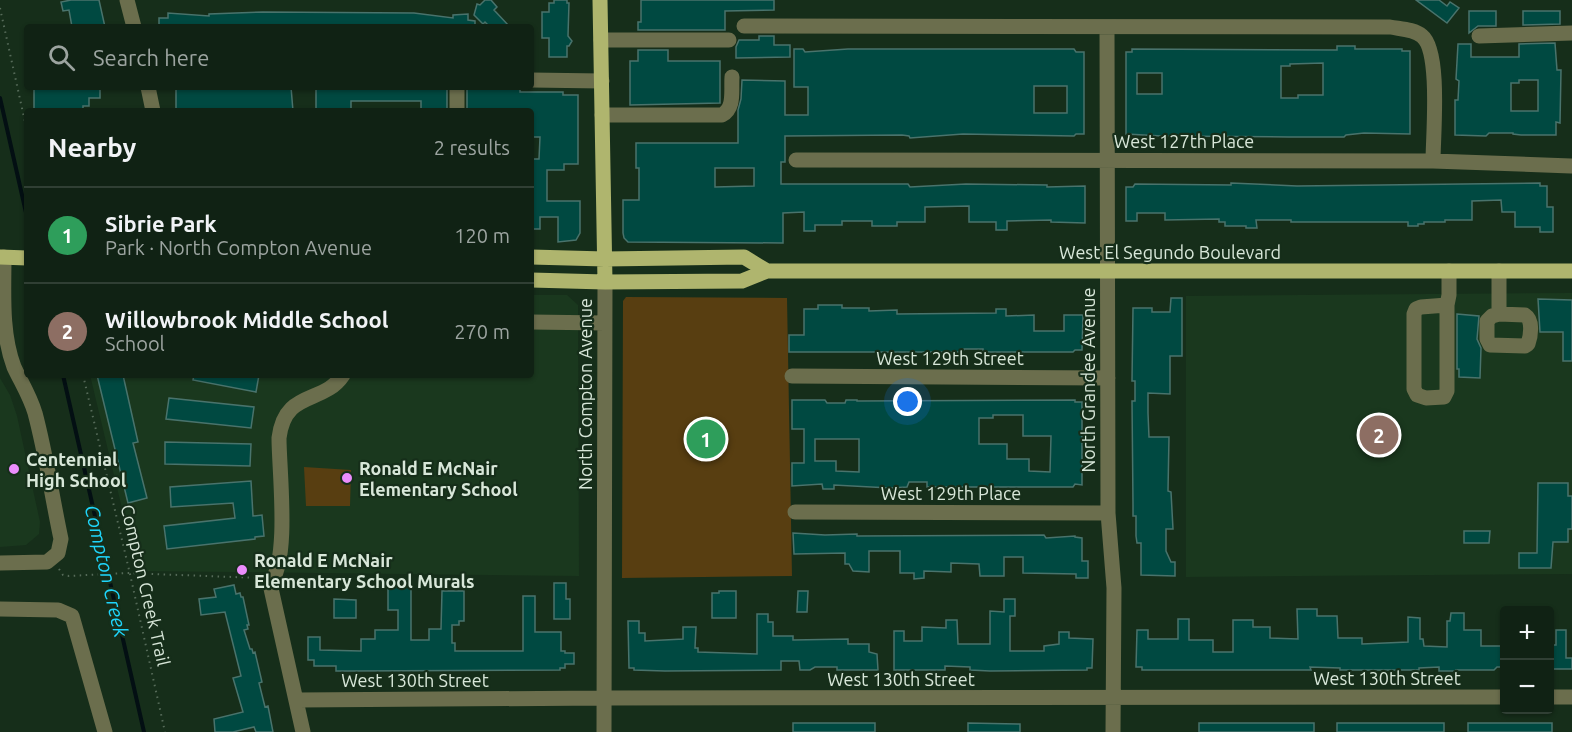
<!DOCTYPE html>
<meta charset="utf-8">
<style>
:root{--surface:#102214;--page:#1e2f22;--text:#f1f3f6;--muted:#9ca4a0;--line:#303f34;--accent:#2563eb}
body{margin:0;font-family:Ubuntu,sans-serif;background:var(--page);color:var(--text)}
.controls{position:absolute;right:18px;bottom:18px;display:grid;overflow:hidden;border-radius:6px;box-shadow:0 2px 4px #0004}
.controls button{width:54px;height:54px;display:grid;place-items:center;padding:0;border:0;border-bottom:2px solid var(--line);background:var(--surface);color:var(--text);font:30px sans-serif}
.you{position:absolute;left:908px;top:402px;width:21px;height:21px;margin:-15px;border:4px solid #fff;border-radius:50%;background:#1a73e8;box-shadow:0 0 0 9px #1a73e833}
.badge{display:grid;place-items:center;width:39px;height:39px;border-radius:50%;background:var(--accent);color:#fff;font-size:20px;font-weight:700}
.pin{position:absolute;translate:-50% -50%;border:3px solid #fff;box-shadow:0 2px 6px #0006}
.list{margin:0;padding:0;list-style:none}
h2{display:flex;justify-content:space-between;align-items:center;height:78px;margin:0;padding:0 24px;font-size:26px}
h2 small{font-size:20px;font-weight:400;color:var(--muted)}
.list li{display:grid;grid-template-columns:39px 1fr auto;gap:18px;align-items:center;box-sizing:border-box;height:96px;padding:0 24px;border-top:2px solid var(--line)}
.list b{display:block;font-size:22px;white-space:nowrap}
.list p{margin:0;font-size:20px;white-space:nowrap;color:var(--muted)}
.list em{font-size:20px;font-style:normal;color:var(--muted)}
.icon{flex:none;width:33px;height:33px;fill:none;stroke:currentColor;stroke-width:2;stroke-linecap:round;stroke-linejoin:round}
.map{position:relative;flex:none;width:1572px;height:732px;overflow:hidden}
.search{position:absolute;background:var(--surface);box-shadow:0 2px 4px #0004;left:24px;top:24px;width:510px;height:66px;display:flex;align-items:center;gap:15px;box-sizing:border-box;padding:0 21px;border-radius:6px;color:var(--muted);font-size:22px}
.panel{position:absolute;background:var(--surface);box-shadow:0 2px 4px #0004;left:24px;top:108px;width:510px;height:270px;border-radius:6px}
.map>svg:first-child{display:block}
</style>
<div class="map">
<svg width="1572" height="732" viewBox="0 0 1572 732">
<rect width="100%" height="100%" fill="#162e1a"/>
<path fill="#1a381e" d="M1572 293V574L1186 577V296Z
M531 295H567L578 305 579 576 137 571 90 375H531Z
M0 378 10 395 17 416 40 522 39 534 26 545 0 547Z"/>
<path fill="#583e11" d="M626 297 787 298 792 576 622 578 623 301Z
M304 467 351 470 350 506H306Z"/>
<g fill="none" stroke-linecap="round" stroke-linejoin="round">
<path stroke="#030f13" stroke-width="4" d="M0 98 27 217
M63 375 144 732"/>
</g>
<path fill="#004941" stroke="#49736c" stroke-width="1.5" fill-rule="evenodd" d="M71 0H99L105 27H72L69 10 63 11 61 2Z
M485 0H491L497 7 494 10 510 27H490L485 22 483 24 474 15 477 4 480 5Z
M554 0H567V3H569L568 36 572 41 569 46H567V57H549V38H542V12H549V3H554Z
M641 0H774V10L725 11V30H638V22H641Z
M1416 0H1439L1447 6 1450 2 1459 8 1447 23Z
M1469 11H1496V26H1478L1469 33Z
M1523 11H1560V24L1523 25Z
M263 12 414 13 453 18V15L468 14V20L475 21V27H159V18H168V13L209 16V14Z
M759 36H774V45H790V57L736 58V47L739 40H759Z
M1555 43 1557 70H1561L1560 123 1556 122V135H1521L1513 134V133H1489L1486 136 1455 135V100H1458L1459 81 1456 79 1458 44H1471V57H1519V44ZM1519 80H1538V111H1511V83H1519Z
M1337 46H1355V49H1402V51H1410V134L1364 133 1346 135 1344 137H1289L1162 136 1126 134V52H1132V49L1337 50ZM1323 63V95H1298V98H1281V66H1290V64ZM1137 73H1162V94H1137Z
M794 49H803L805 52 848 49H1074L1076 52H1084V134H1076L1074 136 963 134 910 138 909 136 902 135 785 136V162H781V184H908L910 187 966 184 1047 185V187L1085 186V223L1051 222V220L1007 221V230H996V222H969V206L925 207V222H897V226H872V221H842V225H815V231H804V212L783 213V243L628 242 624 238 623 233V200H639V168H636V143H738V110L741 99 742 80 785 81V115H808V87H794ZM1034 86H1067V113H1034ZM715 168H754V186L715 187Z
M638 50H668V61H720V103L630 105V61H638Z
M34 87H100V98H89V106H83V110L34 111Z
M176 87H291L293 111H176Z
M316 87H447V111H421V101H351V111H316Z
M467 87H520V92H563V95H578V164H564V170H547V201H580V233L576 240 558 242V217H540V229H531V159H539L540 137H531V111L489 109V111H479V109H467Z
M1231 183 1297 186 1540 183V186H1547V207H1553V232H1540V227H1515V212H1502L1501 200 1472 201V220H1445V222H1424V224H1418V226H1408V222H1291V220H1256L1257 228H1246V226H1225V222H1219V219L1165 220V213H1137V221H1126V187H1133L1135 184 1231 185Z
M1171 298H1182V356H1170V394L1148 393V413L1149 437H1169L1168 491 1171 492 1173 529H1166V551L1171 562H1175V576L1141 575V543H1137L1136 536V516H1133V505L1132 401H1135V381H1132L1133 308H1152V312H1170Z
M1538 299 1572 300V361H1563V332H1540Z
M818 305H842V308H869V311L897 310V314L996 313V309H1006V316L1034 315V331H1064V315H1083L1082 350H1075L1073 352H989L983 351V349H964L963 352H789V335H804V309H818Z
M1457 314 1479 316 1477 339 1481 348 1480 378 1459 377V369H1457Z
M97 375H123L138 442 133 443 147 498 128 503Z
M194 375H259L256 392 193 380Z
M169 398 254 407 251 428 166 419Z
M792 400H825L827 403H845L846 400H857V401L1075 400V402H1082V485L1075 484 1073 487H927V482H909L907 487 890 488 834 485V489H823L822 484 792 486V463H804V429H792ZM993 415H1023V436H1051L1050 472 1029 471V459H1007V444H979V418H993ZM815 439H859V472L836 471V461H815Z
M165 442 251 444 250 466 165 464Z
M251 481 253 516 262 515 264 536 255 537V539L167 549 164 526 235 518 233 503 171 507 170 487Z
M1538 483H1568V496H1572V529H1568V542H1553L1551 568H1519V553H1537Z
M1464 531H1490L1489 543H1464Z
M793 533 825 535 857 534V536L1044 535 1046 538 1075 536V537L1082 538V561H1088V578H1076V574L1023 573V557H1004V576H980L979 564 951 563V572L924 571V578L914 579V573H900V551H869V572L853 571 849 564H845V553L794 554Z
M554 583H566V599H570V619H554Z
M234 585 236 594 240 593 241 597H243L249 625H247L248 629 244 630 250 649H252L253 653 255 652 262 682 259 683 265 707 268 706 273 732H256L254 727 233 732H215L214 719 243 712 233 678 241 676 225 612 201 615 199 599 216 597 214 589Z
M388 587H411V640H429V629H441L442 591H464V621H459V625H452V643H455V651H523V596H535V632H561V651H565V653H574V664H565V668H560V670L347 671H336V666H314V660H308V637H320V650L361 651V639H375V630H398V610H388Z
M719 591H736V618H712V593H719Z
M798 591H808L807 612H797Z
M334 599 356 600V618H334Z
M1004 599H1015V616H1010V651H1044V646L1059 644V632H1069V638L1093 639 1092 668H1087V670L990 671 970 670V667L945 666V670H894V631H904V641H922V627L946 628V620H957L958 644H990V611L1004 612Z
M1297 609H1317V616H1337L1338 638H1362V644L1408 642V617L1420 618V639H1423L1424 646 1447 647V621H1450L1451 613H1464V630H1481V646H1504V667H1497L1494 670H1456V671H1439V667L1419 668V670H1340V668L1310 667 1311 670H1142V667H1136L1137 630H1148V639H1178V619H1189V640H1213V652H1233V620H1253V627H1270V638L1298 639Z
M757 614H768V622H773V636H793V640L848 639V644H869V652L877 654 878 670H837V667H815L810 670H800L799 661H781V670L665 671 634 670V668H629L628 621H639V633H645V641L683 639V627H696L695 648H698V652L757 654Z
M1556 630H1566V658H1572V669H1550V645H1556Z
M793 723H875V732H793Z
M968 723 1020 724V732H968Z
M1199 723H1314V732H1199Z
M1337 723H1444V732H1337Z
M1468 723H1552V732H1468Z"/>
<g fill="none" stroke-linecap="round" stroke-linejoin="round">
<path stroke="#566b59" stroke-width="2" stroke-dasharray="1.5 4.5" stroke-linecap="butt" d="M0 8 27 131
M83 375 130 574 165 732
M59 569 63 575 69 576 126 573 260 578"/>
<path stroke="#6b6e4d" stroke-width="15" d="M127 0 134 27
M744 26 1390 27C1400 29 1414 29 1422 36 1441 51 1433 136 1433 161
M1107 28 1108 513 1114 588 1113 732
M1479 36 1572 33
M601 40H729
M531 80 602 81
M148 87 153 111
M457 111V87
M602 115H722C735 108 731 91 732 77
M796 160 1433 161 1571 166
M1499 271V314L1525 315C1533 320 1531 335 1528 344L1525 346 1490 345 1487 339V321L1492 316 1499 314
M1447 305V391L1444 397 1426 398 1417 395 1414 389V314L1416 309 1421 307 1447 305 1449 295V271
M531 322 605 323
M792 376 1108 378
M795 512 1108 513
M0 563 47 562 58 553 61 539C52 497 46 454 35 413 30 396 21 382 14 367 1 333 4 292 4 257
M0 609 58 610 72 616 105 732
M1550 697H1572
M297 700 604 698 1504 697
M303 732 270 584C290 559 279 471 279 438 285 389 323 405 343 375
M604 732 605 282"/>
<path stroke="#afb56e" stroke-width="15" d="M600 0 605 282
M0 257 27 258
M531 257 605 259 744 257 767 271
M531 280 605 282 742 281 767 271H1572"/>
</g>
<g fill="#eb8dfc" stroke="#162e1a" stroke-width="2">
<circle cx="14" cy="469" r="6"/>
<circle cx="347" cy="478" r="6"/>
<circle cx="242" cy="570" r="6"/>
</g>
<g text-anchor="middle" dominant-baseline="central" stroke-width="4.5" stroke-linejoin="round" paint-order="stroke">
<g font-size="18" fill="#d8e7d9" stroke="#162e1a">
<text x="1184" y="141">West 127th Place</text>
<text x="1170" y="252">West El Segundo Boulevard</text>
<text x="950" y="358">West 129th Street</text>
<text transform="translate(1088 380) rotate(-90)">North Grandee Avenue</text>
<text transform="translate(585 394) rotate(-90)">North Compton Avenue</text>
<text x="951" y="493">West 129th Place</text>
<text transform="translate(146 585) rotate(77)">Compton Creek Trail</text>
<text x="1387" y="678">West 130th Street</text>
<text x="901" y="679">West 130th Street</text>
<text x="415" y="680">West 130th Street</text>
</g>
<g font-size="18" font-weight="bold" fill="#d8e7d9" stroke="#162e1a" text-anchor="start">
<text x="26" y="459">Centennial<tspan x="26" dy="21">High School</tspan></text>
<text x="359" y="468">Ronald E McNair<tspan x="359" dy="21">Elementary School</tspan></text>
<text x="254" y="560">Ronald E McNair<tspan x="254" dy="21">Elementary School Murals</tspan></text>
</g>
<g font-size="20" font-style="italic" fill="#1fd5fa" stroke="#162e1a">
<text transform="translate(107 571) rotate(77)">Compton Creek</text>
</g>
</g>
</svg>
<div class="controls">
<button>+</button>
<button>−</button>
</div>
<div class="you"></div>
<div class="pin badge" style="left:706px;top:439px;background:#2e9e5b">1</div>
<div class="pin badge" style="left:1379px;top:435px;background:#8d6e63">2</div>
<div class="search"><svg class="icon" aria-label="search" viewBox="0 0 24 24"><circle cx="10" cy="10" r="6"/><path d="M15 15l6 6"/></svg>Search here</div>
<section class="panel">
<h2>Nearby<small>2 results</small></h2>
<ul class="list">
<li><span class="badge" style="background:#2e9e5b">1</span><div><b>Sibrie Park</b><p>Park · North Compton Avenue</p></div><em>120 m</em></li>
<li><span class="badge" style="background:#8d6e63">2</span><div><b>Willowbrook Middle School</b><p>School</p></div><em>270 m</em></li>
</ul>
</section>
</div>
